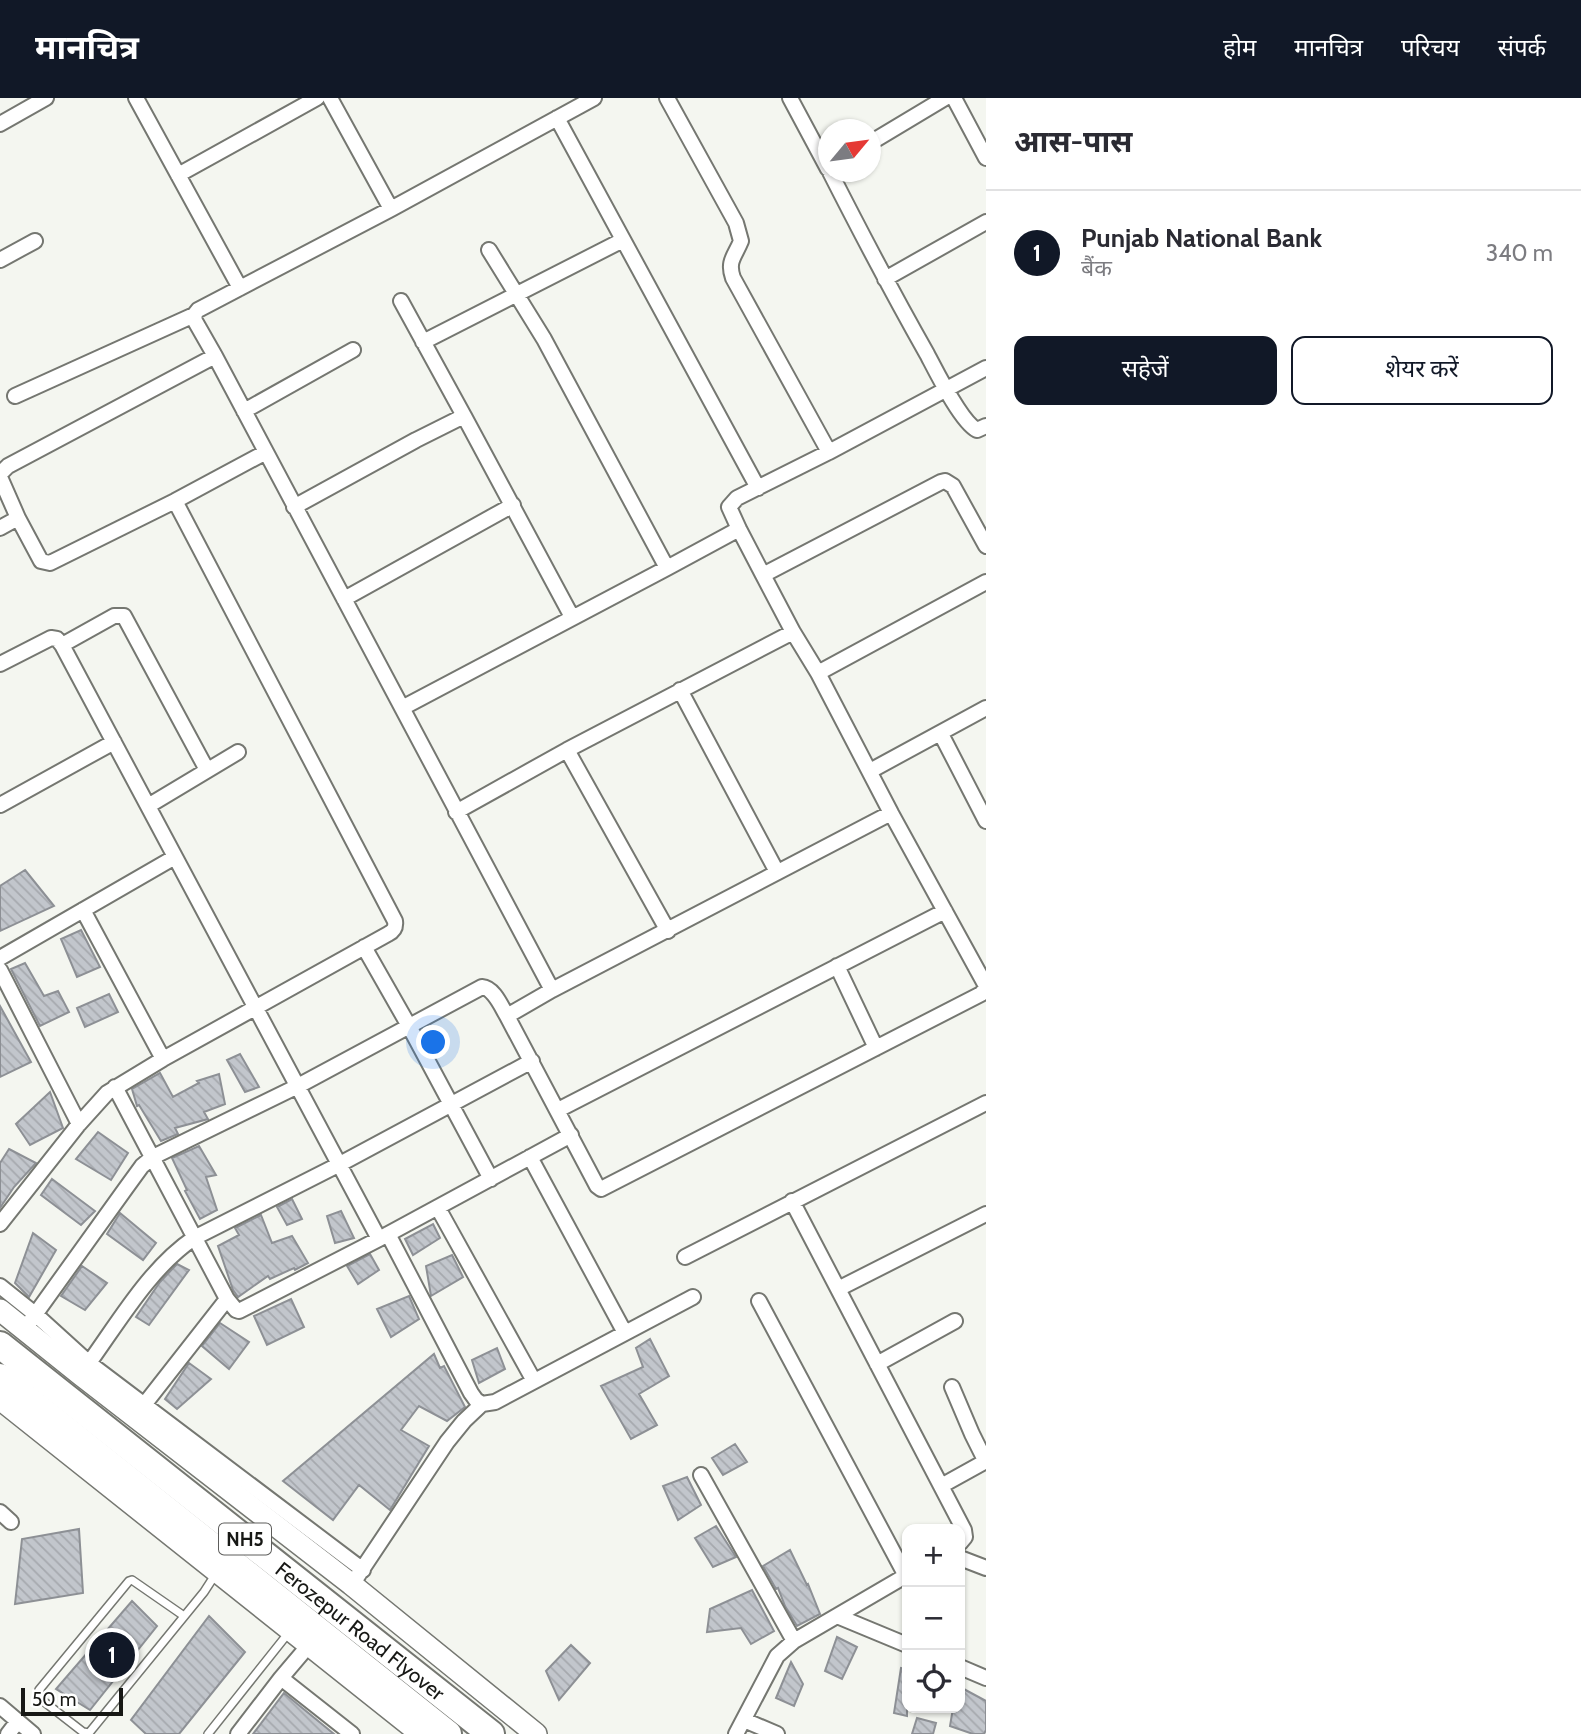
<!DOCTYPE html>
<html lang="hi">
<meta charset="utf-8">
<style>
:root{--surface:#fff;--page:#f2f2f3;--text:#2b2b33;--muted:#7c7c81;--line:#e1e1e2;--accent:#111827}
body{margin:0;font-family:Cabin,"Noto Sans Devanagari",sans-serif;background:var(--page);color:var(--text)}
.controls{position:absolute;right:21px;bottom:21px;display:grid;overflow:hidden;border-radius:14px;box-shadow:0 2px 5px #0004}
.controls button{width:63px;height:63px;display:grid;place-items:center;padding:0;border:0;border-bottom:2px solid var(--line);background:var(--surface);color:var(--text);font:35px sans-serif}
.compass{position:absolute;left:818px;top:21px;width:63px;height:63px;border-radius:50%;background:var(--surface);box-shadow:0 2px 5px #0004;rotate:61deg}
.scale{position:absolute;left:21px;bottom:18px;width:102px;box-sizing:border-box;padding-left:7px;border:4px solid #171815;border-top:0;font-size:19px;line-height:24px;white-space:nowrap;color:#171815;-webkit-text-stroke:5px #fff;paint-order:stroke}
.you{position:absolute;left:434px;top:945px;width:24px;height:24px;margin:-18px;border:5px solid #fff;border-radius:50%;background:#1a73e8;box-shadow:0 0 0 10px #1a73e833}
.badge{display:grid;place-items:center;width:46px;height:46px;border-radius:50%;background:var(--accent);color:#fff;font-size:23px;font-weight:700}
.pin{position:absolute;translate:-50% -50%;border:4px solid #fff;box-shadow:0 2px 7px #0006}
.list{margin:0;padding:0;list-style:none}
h2{display:flex;justify-content:space-between;align-items:center;height:91px;margin:0;padding:0 28px;font-size:30px}
h2 small{font-size:23px;font-weight:400;color:var(--muted)}
.list li{display:grid;grid-template-columns:46px 1fr auto;gap:21px;align-items:center;box-sizing:border-box;height:126px;padding:0 28px;border-top:2px solid var(--line)}
.list b{display:block;font-size:26px;white-space:nowrap}
.list p{margin:0;font-size:23px;white-space:nowrap;color:var(--muted)}
.list em{font-size:23px;font-style:normal;color:var(--muted)}
.actions{display:flex;gap:14px;padding:21px 28px}
.actions a{flex:1;padding:16px 0;border:2px solid var(--accent);border-radius:14px;text-align:center;font-size:24px;color:var(--accent)}
.actions .main{background:var(--accent);color:#fff}
.icon{flex:none;width:38px;height:38px;fill:none;stroke:currentColor;stroke-width:2;stroke-linecap:round;stroke-linejoin:round}
.map{position:relative;flex:none;width:986px;height:1636px;overflow:hidden}
header{display:flex;align-items:center;gap:42px;box-sizing:border-box;height:98px;padding:0 35px;background:var(--accent);color:#fff}
header strong{font-size:33px}
nav{display:flex;gap:38px;margin-inline-start:auto;font-size:24px}
main{display:flex}
aside{flex:1;background:var(--surface)}
.map>svg:first-child{display:block}
</style>
<header>
<strong>मानचित्र</strong>
<nav><a>होम</a><a>मानचित्र</a><a>परिचय</a><a>संपर्क</a></nav>
</header>
<main>
<div class="map">
<svg width="986" height="1636" viewBox="0 0 986 1636">
<defs>
<pattern id="building-back-hatch" width="6" height="6" patternUnits="userSpaceOnUse" patternTransform="scale(1.75)"><rect width="6" height="6" fill="#c2c6cc"/><path d="M-1 5l2 2M0 0l6 6M5-1l2 2" fill="none" stroke="#a6a9ae"/></pattern>
</defs>
<rect width="100%" height="100%" fill="#f4f6f0"/>
<path fill="url(#building-back-hatch)" stroke="#8d9095" stroke-width="2" d="M25 772 54 808 0 833V788Z
M81 832 100 869 77 879 61 841Z
M25 865 44 898 58 893 69 914 40 928 11 871Z
M109 896 118 914 85 929 77 910Z
M0 908 31 964 0 979Z
M240 956 259 989 245 994 227 962Z
M160 975 173 999 199 985 197 983 219 976 225 1006 204 1014 208 1021 175 1030 178 1036 161 1043 139 1007 137 1008 132 991Z
M50 994 63 1030 30 1047 16 1026Z
M98 1034 128 1055 111 1082 76 1061Z
M199 1048 216 1077 206 1079 217 1112 200 1121 185 1093 187 1092 172 1060Z
M9 1051 36 1065 14 1089 0 1110V1065Z
M52 1081 95 1113 81 1127 41 1097Z
M292 1101 302 1121 287 1127 277 1109Z
M341 1113 354 1140 335 1145 327 1118Z
M120 1115 156 1145 143 1162 107 1136Z
M261 1117 272 1145 292 1138 308 1165 295 1172 294 1170 270 1181 268 1178 238 1199 233 1192 218 1148 239 1137 235 1130Z
M433 1126 440 1140 413 1157 405 1141Z
M33 1135 56 1152 29 1199 15 1185Z
M370 1156 379 1172 358 1186 347 1168Z
M452 1157 463 1179 431 1198 426 1168Z
M177 1166 189 1172 149 1227 136 1219 160 1184Z
M82 1168 107 1185 85 1212 61 1198Z
M409 1198 419 1221 391 1239 377 1211Z
M291 1201 304 1229 267 1247 254 1218Z
M220 1225 249 1244 229 1271 202 1248Z
M650 1241 669 1278 639 1296 657 1327 631 1341 601 1288 643 1269 636 1250Z
M497 1250 505 1271 479 1285 472 1262Z
M434 1256 440 1270 444 1268 465 1309 447 1323 419 1308 401 1332 429 1348 390 1412 359 1387 333 1422 283 1383Z
M189 1265 211 1281 177 1311 165 1301Z
M735 1346 747 1364 723 1377 712 1360Z
M687 1379 701 1407 678 1422 663 1388Z
M716 1428 736 1459 713 1469 695 1440Z
M79 1431 83 1495 15 1506 22 1441Z
M790 1452 807 1487 808 1486 820 1516 797 1528 785 1508 778 1490 776 1491 763 1468Z
M752 1492 774 1533 751 1546 741 1530 707 1534 710 1511Z
M132 1503 157 1528 90 1612 56 1591Z
M209 1518 245 1554 179 1636H146L131 1622Z
M837 1539 857 1549 842 1581 825 1573Z
M571 1547 590 1565 559 1602 546 1573Z
M791 1564 803 1586 794 1608 776 1600Z
M901 1570 907 1571V1618L894 1615Z
M960 1589 986 1603V1632L984 1636H973L950 1628 953 1610H960Z
M284 1595 334 1636H253Z
M917 1620 936 1625 933 1636H912Z"/>
<g fill="none" stroke-linecap="round" stroke-linejoin="round">
<g stroke="#757771" stroke-width="10">
<path id="lane" d="M184 1518 132 1482 129 1483 39 1592 38 1599 83 1634 89 1635 204 1494 215 1477
M208 1636 290 1533"/>
</g>
<g stroke="#757771" stroke-width="18">
<path id="street" d="M136 0 240 190
M330 0 391 111
M594 0 391 111 198 212 194 217 195 223 215 258 552 892 891 715 986 888
M667 0 736 125 741 143C735 158 727 163 733 180L829 354
M790 0 828 71
M954 0 986 60
M557 20 758 390
M0 26 46 0
M870 45 945 0
M830 74C861 135 893 196 927 256 936 273 961 324 977 332L986 328
M178 77 317 0
M489 152 544 241 667 470
M0 162 35 143
M885 181 986 124
M401 203 464 318
M423 244 623 142
M15 298 194 217
M244 313 353 252
M0 376 8 368 215 258
M0 379 18 420 0 430
M294 409 416 342 464 318 572 519
M18 420 41 463 50 465 175 403 266 354
M763 477 739 431 729 409 737 400 829 354 986 270
M344 501 513 407
M62 547 114 518H124L207 672
M0 566 51 540 57 541 62 547 379 1141
M818 575 986 484
M680 592 777 774
M402 610 667 470 739 431
M941 636 986 723
M567 652 668 833
M870 673 986 610
M0 707 114 644
M148 708 238 654
M456 714 567 652 793 534
M891 715 818 575 793 534 763 477 941 384 945 383 953 388 986 448
M83 812 163 961
M364 849 409 928 491 1081
M0 860 175 759
M837 868 876 950
M0 872 79 1026
M507 918 552 892
M115 989 227 1201 236 1212 239 1213 379 1141 571 1037
M558 1012 945 813
M530 1059 625 1235
M792 1103 838 1191 986 1116
M438 1110 534 1283
M0 1126 79 1026 107 995 163 961 388 836C394 833 396 830 395 823L175 403
M388 1136 471 1295 476 1302 482 1306 495 1304 693 1199
M685 1159 986 1005
M0 1188 35 1216 89 1265 363 1472
M838 1191 964 1432 965 1439 960 1445
M759 1203 906 1478
M24 1232 126 1090 142 1068 153 1059 298 988 482 889C494 890 501 908 507 918L597 1088 601 1091 981 896 986 890
M877 1266 955 1223
M81 1277 89 1265C120 1222 150 1170 194 1140L340 1066 532 963
M952 1289 972 1336 986 1364
M140 1312 227 1201
M701 1377 794 1543
M941 1388 986 1363
M0 1414 11 1424
M960 1460 986 1470
M357 1479 447 1344 464 1323 482 1306
M837 1518 907 1547
M960 1569 986 1580
M281 1580 352 1636
M0 1608 33 1636
M744 1622 777 1636
M8 1636 18 1623
M238 1636 281 1580 309 1547
M736 1636 777 1558 794 1543 907 1477"/>
</g>
<g stroke="#757771" stroke-width="24">
<path id="secondary" d="M0 1212 81 1277 351 1486 536 1636
M0 1301 421 1636"/>
</g>
<g stroke="#757771" stroke-width="30">
<g id="highway">
<path id="s1" d="M0 1247 491 1636"/>
<path d="M0 1279 448 1636"/>
</g>
</g>
<use href="#lane" stroke="#fff" stroke-width="7"/>
<use href="#street" stroke="#fff" stroke-width="14"/>
<use href="#secondary" stroke="#fff" stroke-width="21"/>
<use href="#highway" stroke="#fff" stroke-width="26"/>
</g>
<g text-anchor="middle" dominant-baseline="central" stroke-width="7" stroke-linejoin="round" paint-order="stroke">
<rect fill="#fff" stroke="#5d5d5b" stroke-width="2" x="219" y="1425.5" width="52" height="31" rx="5"/>
<g font-size="19" font-weight="bold" fill="#171815">
<text x="245" y="1441">NH5</text>
</g>
<g font-size="21" fill="#171815" stroke="#fff">
<text stroke="none"><textPath href="#s1" startOffset="460">Ferozepur Road Flyover</textPath></text>
</g>
</g>
</svg>
<div class="controls">
<button>+</button>
<button>−</button>
<button><svg class="icon" aria-label="locate" viewBox="0 0 24 24"><circle cx="12" cy="12" r="6"/><path d="M12 2v4M12 18v4M2 12h4M18 12h4"/></svg></button>
</div>
<svg class="compass" viewBox="-18 -18 36 36"><path d="M0-13l5 13h-10z" fill="#e53935"/><path d="M0 13l5-13h-10z" fill="#7c7c81"/></svg>
<div class="scale">50 m</div>
<div class="you"></div>
<div class="pin badge" style="left:112px;top:1557px">1</div>
</div>
<aside>
<h2>आस-पास<small></small></h2>
<ul class="list">
<li><span class="badge">1</span><div><b>Punjab National Bank</b><p>बैंक</p></div><em>340 m</em></li>
</ul>
<div class="actions"><a class="main">सहेजें</a><a>शेयर करें</a></div>
</aside>
</main>
